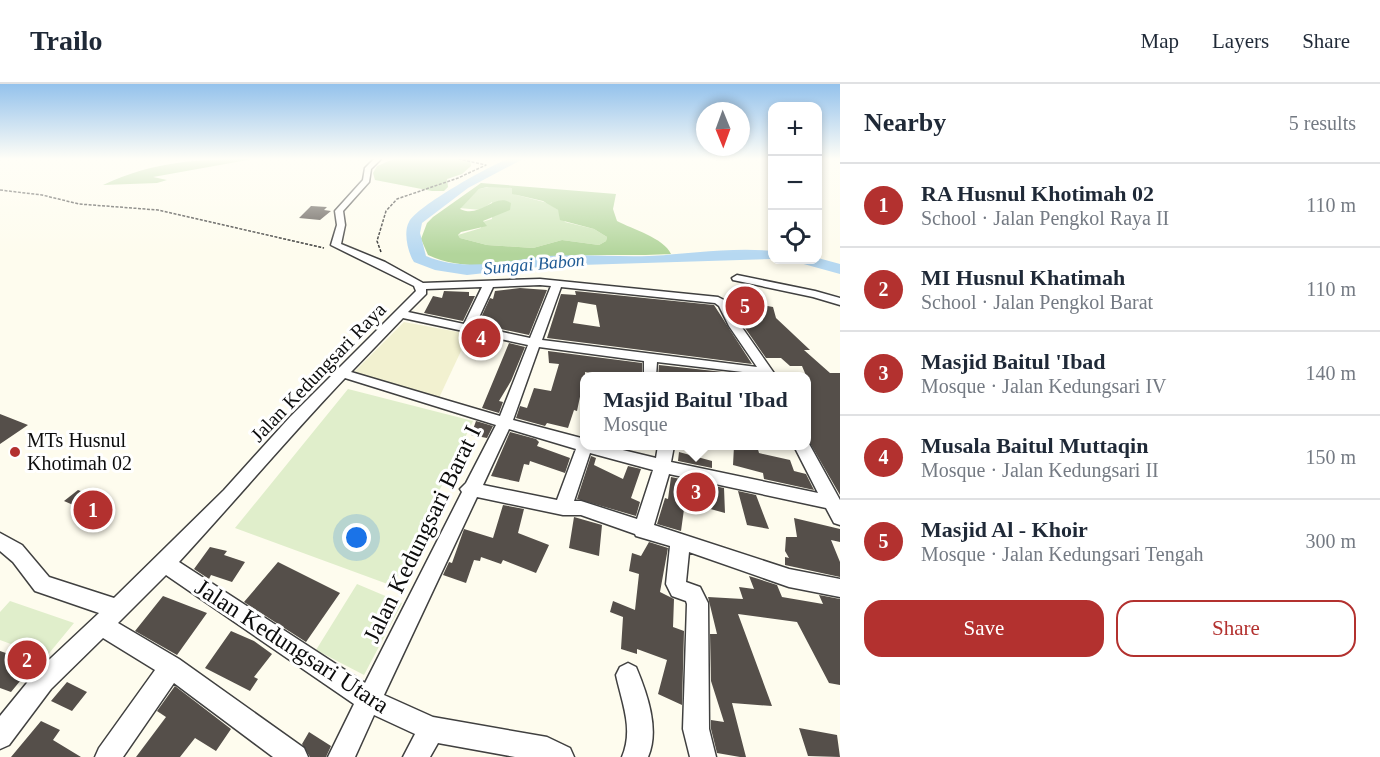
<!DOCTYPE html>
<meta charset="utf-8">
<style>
:root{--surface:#fff;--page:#f2f2f3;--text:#1f2937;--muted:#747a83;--line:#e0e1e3;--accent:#b3312f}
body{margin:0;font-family:Georgia,serif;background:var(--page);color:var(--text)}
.controls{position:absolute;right:18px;top:18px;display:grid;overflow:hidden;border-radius:12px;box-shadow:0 3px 9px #0003}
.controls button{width:54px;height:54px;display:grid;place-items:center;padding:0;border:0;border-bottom:2px solid var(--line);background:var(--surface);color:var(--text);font:30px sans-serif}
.compass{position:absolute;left:696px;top:18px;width:54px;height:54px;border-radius:50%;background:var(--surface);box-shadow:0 3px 9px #0003;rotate:179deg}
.you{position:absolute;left:357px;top:454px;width:21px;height:21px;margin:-15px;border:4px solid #fff;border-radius:50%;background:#1a73e8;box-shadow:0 0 0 9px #1a73e833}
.badge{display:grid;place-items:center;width:39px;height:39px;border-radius:50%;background:var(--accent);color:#fff;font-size:20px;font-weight:700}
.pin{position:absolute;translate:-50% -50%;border:3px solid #fff;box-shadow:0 2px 6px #0006}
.popup{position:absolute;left:580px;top:288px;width:231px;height:78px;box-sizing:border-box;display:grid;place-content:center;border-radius:12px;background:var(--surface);filter:drop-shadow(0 2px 4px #0005);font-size:20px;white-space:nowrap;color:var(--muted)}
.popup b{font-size:22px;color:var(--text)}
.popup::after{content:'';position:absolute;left:50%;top:100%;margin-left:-12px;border:12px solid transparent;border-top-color:var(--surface)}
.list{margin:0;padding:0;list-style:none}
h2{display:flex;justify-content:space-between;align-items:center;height:78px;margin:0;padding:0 24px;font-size:26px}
h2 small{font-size:20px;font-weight:400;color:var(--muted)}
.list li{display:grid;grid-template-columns:39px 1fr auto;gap:18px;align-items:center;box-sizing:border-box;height:84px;padding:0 24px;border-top:2px solid var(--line)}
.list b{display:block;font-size:22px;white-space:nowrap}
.list p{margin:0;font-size:20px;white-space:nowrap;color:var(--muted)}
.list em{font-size:20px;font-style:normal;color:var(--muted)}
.actions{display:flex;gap:12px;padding:18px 24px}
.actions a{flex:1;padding:14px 0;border:2px solid var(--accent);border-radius:18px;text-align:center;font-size:21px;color:var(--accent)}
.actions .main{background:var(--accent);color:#fff}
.icon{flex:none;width:33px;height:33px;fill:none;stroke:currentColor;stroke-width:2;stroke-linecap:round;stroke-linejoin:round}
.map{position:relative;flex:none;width:840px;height:673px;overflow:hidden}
header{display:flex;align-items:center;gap:36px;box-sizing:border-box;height:84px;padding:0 30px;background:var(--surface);border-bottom:2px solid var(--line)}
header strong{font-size:28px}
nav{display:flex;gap:33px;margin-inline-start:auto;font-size:21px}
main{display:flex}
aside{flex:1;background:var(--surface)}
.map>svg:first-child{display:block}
</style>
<header>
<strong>Trailo</strong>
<nav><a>Map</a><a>Layers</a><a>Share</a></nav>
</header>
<main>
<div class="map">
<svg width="840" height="673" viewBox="0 0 840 673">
<rect width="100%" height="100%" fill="#fefcee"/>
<path fill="#f2f1d0" d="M404 238 469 250 438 316 354 288Z"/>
<path fill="#cee6ba" d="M493 102 512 104V109L517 111 548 119 558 126 565 138 594 145 607 153 606 157 599 161 562 156 533 164 487 161 460 154 458 151 481 144 482 138 492 135V118L481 126 459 124 479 105Z"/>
<path fill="#b2d59b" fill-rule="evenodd" d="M253 75 153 93 167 96 157 99 103 101C154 77 199 75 253 75Z
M394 75H470L471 82 462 90 447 95 448 103 444 107H432L375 96 373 89 377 82Z
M481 99 616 110 613 125 617 137C632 145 664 154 671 170 637 172 603 170 570 172 522 175 474 192 428 171L421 155 427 139 433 133ZM487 103 512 104V110L517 111 543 117 558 126 560 136 594 145 607 153 606 157 599 161 562 156 533 164 487 161 460 154 458 151 461 148 487 142 483 137 510 126 511 119C494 108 481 135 460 125L479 105Z"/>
<path fill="#e0eecb" d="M348 305 473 337 393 502 235 444Z
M357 500 402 519 364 591 316 566Z
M10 517 74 539 46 573 0 556V528Z"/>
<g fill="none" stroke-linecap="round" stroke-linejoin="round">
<path fill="#b6d8f1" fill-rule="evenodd" d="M508 75H523L468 104 422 139 420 149 426 172C466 189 507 176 548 172 582 170 615 173 649 172 690 170 731 163 772 167V175L549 182 467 191 435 186 414 178C408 169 403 148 409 138 417 122 489 82 508 75Z
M818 174 840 180V190L800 179 798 176Z"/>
</g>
<path fill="#554f4a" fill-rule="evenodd" d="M311 122 327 123 324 126 331 127 320 136 299 134Z
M520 204 547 206 529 251 478 240 490 214 493 215 495 207Z
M444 207 469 208V212H475L463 237 424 229 433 212 442 214Z
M575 207 714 221 752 280 547 254 561 210 576 211ZM578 218 596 221 600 243 573 239Z
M733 216 773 223 776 234 810 266H804L830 289H840V411L807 354V301H810L802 282H790L781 274H766L743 241 733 223Z
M509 259 525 263 511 297 499 317 503 318 499 329 482 324Z
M548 267 642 279V292H608L585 288V309L581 308 577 327 574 326 568 344 547 339 545 342 516 334 520 322 527 324 534 304 551 307 559 280 549 279Z
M659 281 760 292H658Z
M0 330 28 341 0 360Z
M476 337 493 342 487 354 471 351Z
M510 348 536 355 539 358 537 362 570 374 565 389 530 377 529 381 524 380 519 398 491 392Z
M734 362H757L759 369 790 376 794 387 806 390 814 406 764 395 763 389 733 381Z
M679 368 712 377V384L678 377Z
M591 372 596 374 594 381 623 395 628 382 641 385 631 414 640 418 636 432 577 415Z
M671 393 724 404 725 429 685 418 681 447 657 440 665 414 668 415Z
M78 406 110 418 96 431 64 417Z
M738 407 756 411 769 445 747 441Z
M503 421 524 425 518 449 549 461 536 489 503 476 501 480 481 473 480 477 474 476 466 499 443 491 449 478 452 479 464 445 493 454Z
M574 433 602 441 599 472 569 464Z
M794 434 840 445V458L831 456 840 478V493L785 481V473L789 474 785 467 786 453H797Z
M649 458 668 464 660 508 674 515 673 543 684 547 682 621 658 610 667 576 637 565V570L621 565 623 533 610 528 613 517 635 526 639 490 629 487 632 469 641 472Z
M210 463 227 467 224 471 245 478 232 498 211 491 209 495 194 485Z
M278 478 340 509 306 558 244 518Z
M749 492 777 501 782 513 823 520 819 511 840 515V601L829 599 797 538 738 530 772 622 732 619 746 673H740L717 669 711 645V636L724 638 711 597 710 550H717L708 513 743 515 739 503 754 505Z
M163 512 207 529 177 571 135 547Z
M231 547 254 557 272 570 254 593 258 595 250 607 205 584Z
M0 567 35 579 11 608 0 604Z
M67 598 87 608 72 627 51 617Z
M175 602 231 645 216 667 195 654 180 673H136L166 633 157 627Z
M41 637 60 646 53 656 81 673H11Z
M799 644 837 651 840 673 808 672Z
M309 648 331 662 326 673H310L302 660Z"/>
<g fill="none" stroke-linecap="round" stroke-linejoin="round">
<g stroke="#404040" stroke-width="3">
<path id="minor" d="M374 75H381L371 85 369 98 343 127 345 141 341 160 385 178 423 199 540 195 718 213 728 218 741 242 776 292 657 278 656 292H644V277L539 263 513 336 585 355V362H606L656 374 658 362H674L671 378 818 409 794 362H807L808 358 840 416V441L834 439 826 424 669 390 654 441 789 485 840 495V513L789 503 689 468 686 498 700 503 708 519 709 645 716 673H690L683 645 687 520 686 517 672 512 666 500 670 462 636 452 635 450 581 431H563L477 413 384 611 433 633 547 653 570 664 574 673H515L438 659 430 673H403L415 650 374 631 355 673H328L354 620 166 491 118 539 179 575 304 664 308 673H273L174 599 123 673H95L99 664 155 586 103 554 51 605 9 661 0 665V632L35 589 99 529 35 507 13 478 0 467V449L22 461 49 493 114 514 224 406 290 333 416 207 414 202 331 161 337 141 335 127 363 96 365 84ZM540 201 551 202 530 254 475 242 493 203ZM482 203 464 240 408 228 426 210V205ZM561 203 715 219 719 222 729 242 757 283 542 256ZM403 234 528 261 500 332 351 288ZM345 294 496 341 466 399 460 405 462 408 365 599 179 478C235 417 288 354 345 294ZM509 345 576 365 557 416 483 401ZM590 369 653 386 637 435 581 417H574Z
M737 191 815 207 840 214V221L813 213 733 196 732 194Z
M628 579 636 583C647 609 660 646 648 673H622C634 645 622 619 616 591L620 583Z"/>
</g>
<path stroke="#2f2f2f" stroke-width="1.5" stroke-dasharray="3 1.5" stroke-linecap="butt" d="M0 106 42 111 79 120 158 126 324 164
M381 168 377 157 386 127 397 115 458 94 486 81 459 75"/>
<use href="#minor" fill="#fff" fill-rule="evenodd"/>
</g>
<linearGradient id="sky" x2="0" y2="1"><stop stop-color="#94c2ec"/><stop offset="0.44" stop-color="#fffef7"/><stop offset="1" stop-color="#fffef7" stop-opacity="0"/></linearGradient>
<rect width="840" height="170" fill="url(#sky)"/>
<circle fill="#b3312f" stroke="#fff" stroke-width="2" cx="15" cy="368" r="6"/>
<g text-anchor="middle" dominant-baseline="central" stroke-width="6" stroke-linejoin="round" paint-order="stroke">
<g font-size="18" font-style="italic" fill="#205b95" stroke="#fff">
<text transform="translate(534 180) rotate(-5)">Sungai Babon</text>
</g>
<g font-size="20" fill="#0d0d0d" stroke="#fff">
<text transform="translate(318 288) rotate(-46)">Jalan Kedungsari Raya</text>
</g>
<g font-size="20" fill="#0d0d0d" stroke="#fff" text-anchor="start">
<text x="27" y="356">MTs Husnul<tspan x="27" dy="23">Khotimah 02</tspan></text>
</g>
<g font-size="24" fill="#0d0d0d" stroke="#fff">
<text transform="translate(422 450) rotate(-64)">Jalan Kedungsari Barat I</text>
<text transform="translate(292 562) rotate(33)">Jalan Kedungsari Utara</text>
</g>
</g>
</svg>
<div class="controls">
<button>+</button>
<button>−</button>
<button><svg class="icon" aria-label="locate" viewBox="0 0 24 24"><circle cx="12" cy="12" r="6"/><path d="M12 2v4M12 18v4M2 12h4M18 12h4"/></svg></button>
</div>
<svg class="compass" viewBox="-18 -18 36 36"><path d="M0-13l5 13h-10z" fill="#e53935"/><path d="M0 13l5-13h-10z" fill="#747a83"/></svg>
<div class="you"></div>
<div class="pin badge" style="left:93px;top:426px">1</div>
<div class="pin badge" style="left:27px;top:576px">2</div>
<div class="pin badge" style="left:696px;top:408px">3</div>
<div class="popup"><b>Masjid Baitul 'Ibad</b>Mosque</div>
<div class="pin badge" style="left:481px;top:254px">4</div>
<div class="pin badge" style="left:745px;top:222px">5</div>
</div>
<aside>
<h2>Nearby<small>5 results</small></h2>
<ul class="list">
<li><span class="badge">1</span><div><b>RA Husnul Khotimah 02</b><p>School · Jalan Pengkol Raya II</p></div><em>110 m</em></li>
<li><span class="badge">2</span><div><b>MI Husnul Khatimah</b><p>School · Jalan Pengkol Barat</p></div><em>110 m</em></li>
<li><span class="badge">3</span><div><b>Masjid Baitul 'Ibad</b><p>Mosque · Jalan Kedungsari IV</p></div><em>140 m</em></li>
<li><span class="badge">4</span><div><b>Musala Baitul Muttaqin</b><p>Mosque · Jalan Kedungsari II</p></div><em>150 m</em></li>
<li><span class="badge">5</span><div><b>Masjid Al - Khoir</b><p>Mosque · Jalan Kedungsari Tengah</p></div><em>300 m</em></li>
</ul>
<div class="actions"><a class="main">Save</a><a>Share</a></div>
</aside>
</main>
